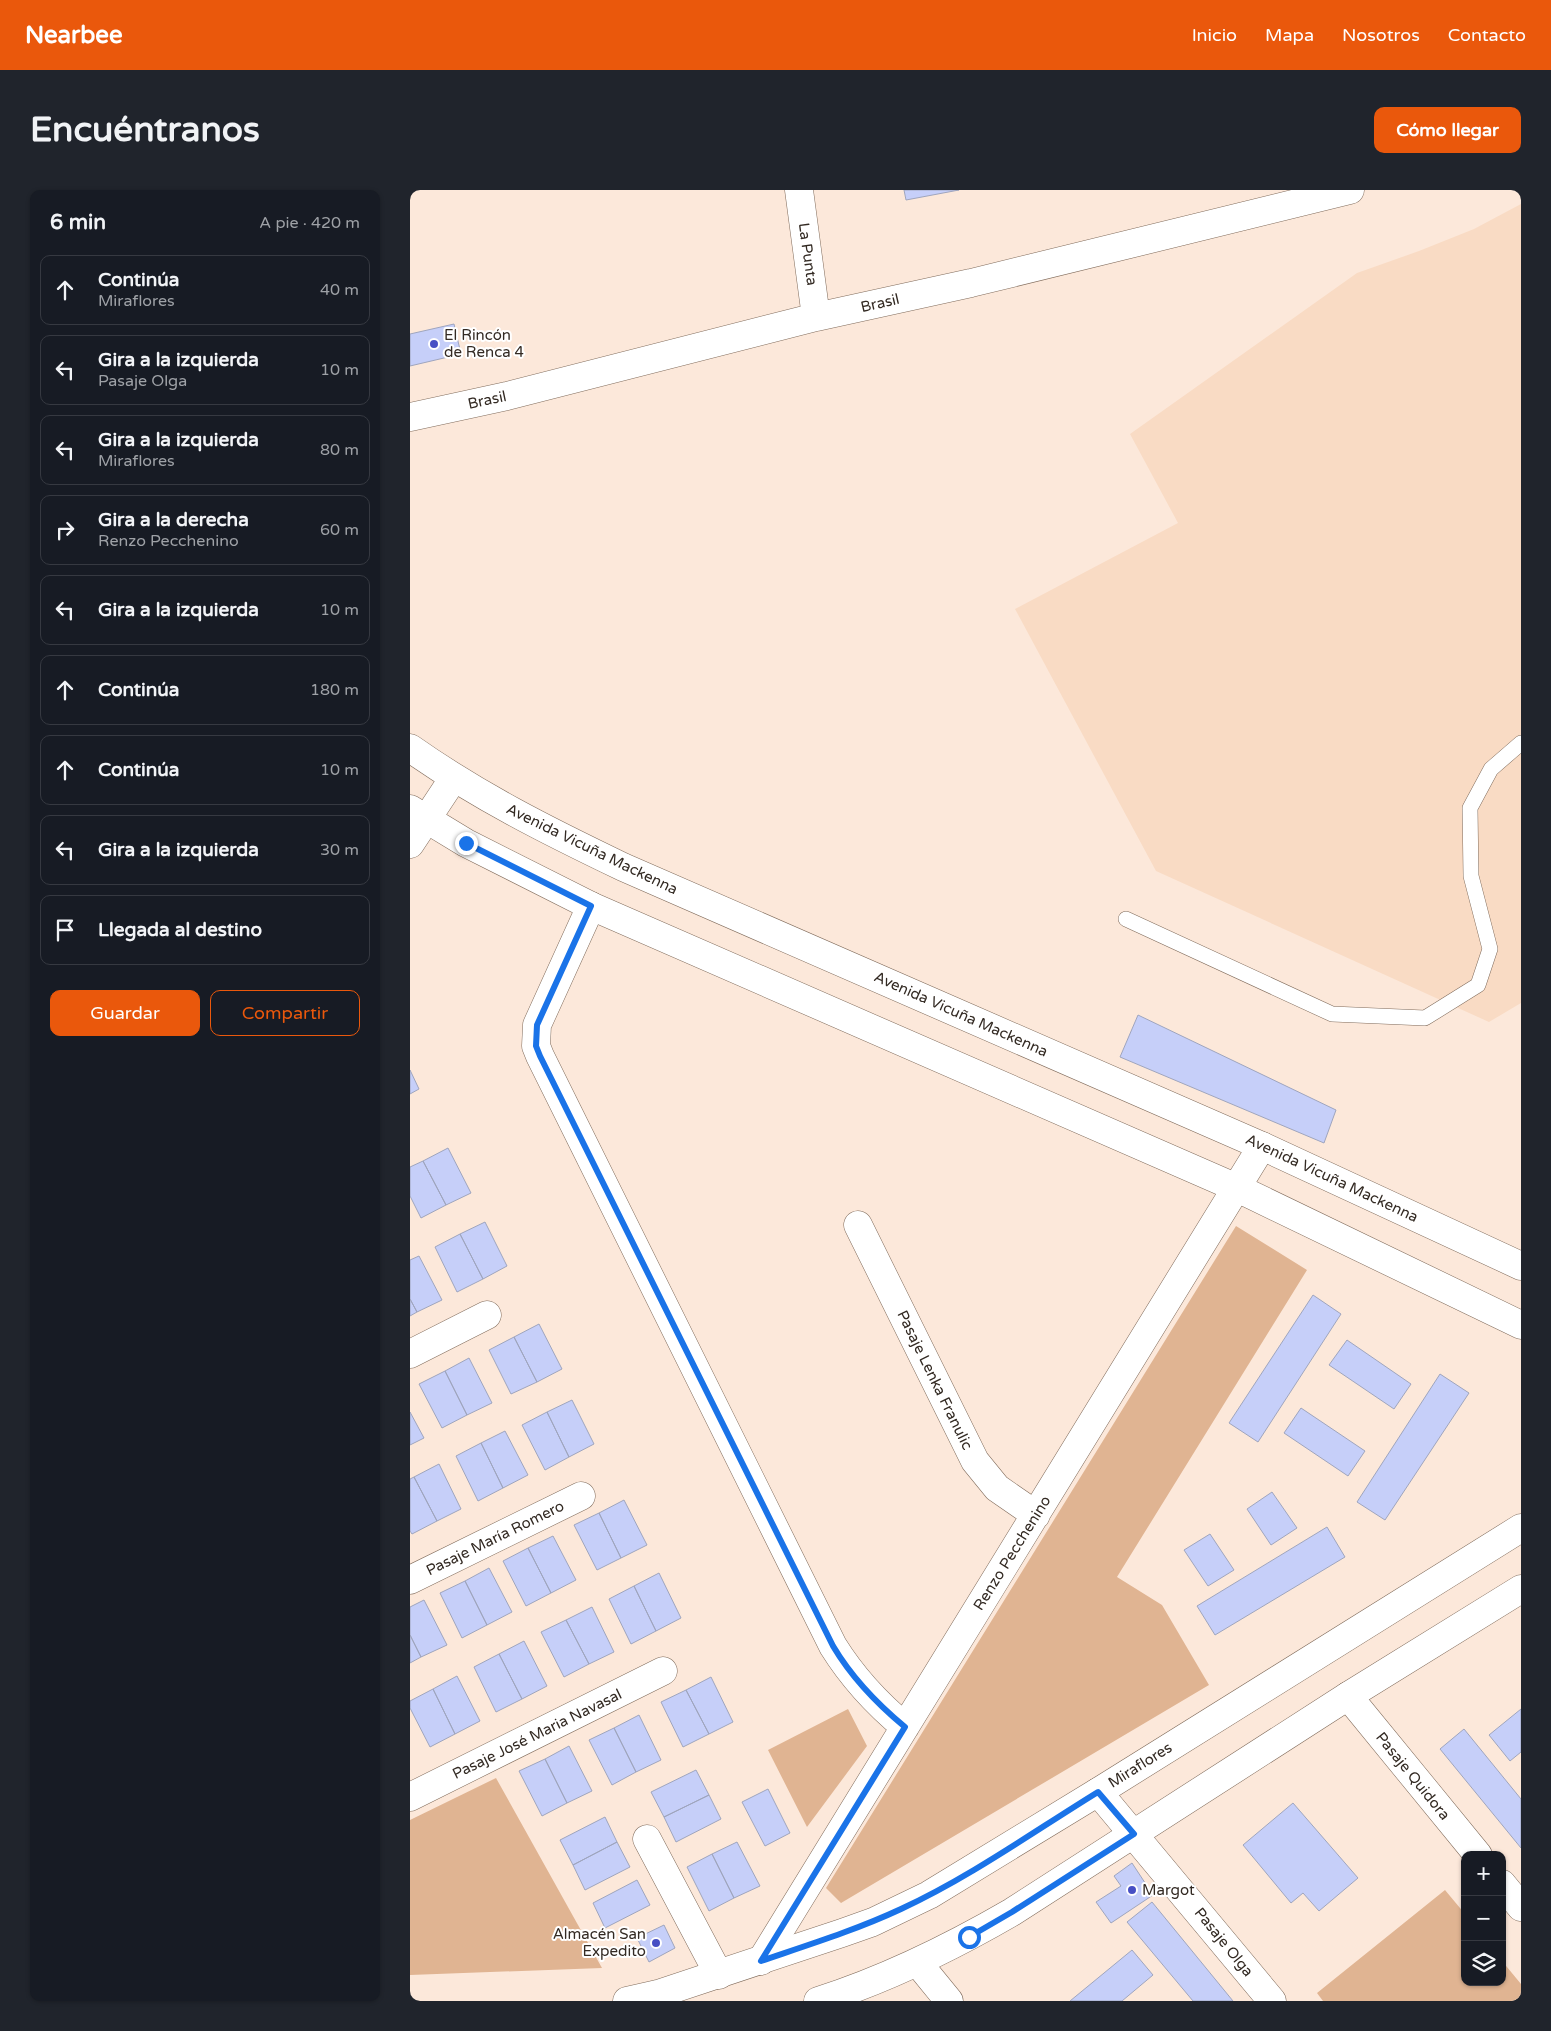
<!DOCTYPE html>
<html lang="es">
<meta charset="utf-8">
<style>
:root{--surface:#171b24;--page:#20242c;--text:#f1f3f6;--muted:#9ea1a6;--line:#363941;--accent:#ea580c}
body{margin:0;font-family:"Varela Round",sans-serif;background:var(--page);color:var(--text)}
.controls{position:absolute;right:15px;bottom:15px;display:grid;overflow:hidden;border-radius:10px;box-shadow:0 1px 4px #0004}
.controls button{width:45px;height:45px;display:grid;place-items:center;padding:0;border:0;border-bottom:1px solid var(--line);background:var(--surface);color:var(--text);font:25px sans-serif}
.stop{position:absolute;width:15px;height:15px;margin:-11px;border:4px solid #1a73e8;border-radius:50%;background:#fff}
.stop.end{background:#1a73e8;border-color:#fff;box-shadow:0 1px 5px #0008}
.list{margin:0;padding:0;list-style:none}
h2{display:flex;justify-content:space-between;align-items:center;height:65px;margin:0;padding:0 20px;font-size:21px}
h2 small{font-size:16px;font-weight:400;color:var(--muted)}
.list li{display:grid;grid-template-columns:32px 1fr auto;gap:15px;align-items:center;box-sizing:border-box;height:70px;margin:0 10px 10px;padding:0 10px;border:1px solid var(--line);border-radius:10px}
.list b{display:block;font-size:19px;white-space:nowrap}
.list p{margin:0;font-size:16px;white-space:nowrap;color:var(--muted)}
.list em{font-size:16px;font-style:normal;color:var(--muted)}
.actions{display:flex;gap:10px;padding:15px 20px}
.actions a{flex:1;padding:11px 0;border:1px solid var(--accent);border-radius:10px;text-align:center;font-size:18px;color:var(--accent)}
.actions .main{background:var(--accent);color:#fff}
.icon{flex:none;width:28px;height:28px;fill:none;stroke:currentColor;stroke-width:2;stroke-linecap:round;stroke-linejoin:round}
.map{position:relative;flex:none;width:1111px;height:1811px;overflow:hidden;border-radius:10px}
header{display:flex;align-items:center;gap:30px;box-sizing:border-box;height:70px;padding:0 25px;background:var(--accent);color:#fff}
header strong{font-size:24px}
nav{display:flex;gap:28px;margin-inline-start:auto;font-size:18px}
.intro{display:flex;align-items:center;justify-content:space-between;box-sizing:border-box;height:120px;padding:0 30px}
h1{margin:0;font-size:35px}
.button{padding:12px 22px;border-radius:10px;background:var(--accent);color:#fff;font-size:18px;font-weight:700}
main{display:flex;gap:30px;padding:0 30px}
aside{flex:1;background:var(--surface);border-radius:10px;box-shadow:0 1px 4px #0004}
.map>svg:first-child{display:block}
</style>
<header>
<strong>Nearbee</strong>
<nav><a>Inicio</a><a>Mapa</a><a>Nosotros</a><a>Contacto</a></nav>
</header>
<div class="intro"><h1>Encuéntranos</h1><a class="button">Cómo llegar</a></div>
<main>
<aside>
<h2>6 min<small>A pie · 420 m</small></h2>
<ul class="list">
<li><svg class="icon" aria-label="ahead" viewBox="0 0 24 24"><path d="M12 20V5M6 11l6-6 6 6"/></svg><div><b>Continúa</b><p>Miraflores</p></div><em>40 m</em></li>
<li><svg class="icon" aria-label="left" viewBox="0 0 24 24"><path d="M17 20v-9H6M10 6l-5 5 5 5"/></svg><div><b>Gira a la izquierda</b><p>Pasaje Olga</p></div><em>10 m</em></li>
<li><svg class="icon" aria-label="left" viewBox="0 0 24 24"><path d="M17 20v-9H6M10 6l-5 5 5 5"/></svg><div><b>Gira a la izquierda</b><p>Miraflores</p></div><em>80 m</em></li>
<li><svg class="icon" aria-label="right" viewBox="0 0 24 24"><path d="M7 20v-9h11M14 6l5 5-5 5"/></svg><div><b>Gira a la derecha</b><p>Renzo Pecchenino</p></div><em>60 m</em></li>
<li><svg class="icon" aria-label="left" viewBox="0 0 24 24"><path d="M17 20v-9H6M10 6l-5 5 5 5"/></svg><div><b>Gira a la izquierda</b></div><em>10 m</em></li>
<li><svg class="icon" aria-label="ahead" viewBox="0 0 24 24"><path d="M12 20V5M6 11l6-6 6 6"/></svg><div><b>Continúa</b></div><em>180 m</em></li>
<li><svg class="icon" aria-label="ahead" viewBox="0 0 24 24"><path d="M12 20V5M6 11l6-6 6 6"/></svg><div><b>Continúa</b></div><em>10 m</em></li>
<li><svg class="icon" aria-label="left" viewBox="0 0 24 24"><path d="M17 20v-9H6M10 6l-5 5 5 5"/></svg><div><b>Gira a la izquierda</b></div><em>30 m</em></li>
<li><svg class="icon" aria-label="arrive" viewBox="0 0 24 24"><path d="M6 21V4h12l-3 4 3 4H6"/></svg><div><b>Llegada al destino</b></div></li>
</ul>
<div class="actions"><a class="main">Guardar</a><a>Compartir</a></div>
</aside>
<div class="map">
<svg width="1111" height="1811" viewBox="0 0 1111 1811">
<rect width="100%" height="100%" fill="#fce8da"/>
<path fill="#f9dbc4" d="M1111 14V813L1079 832 746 681 605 419 768 333 720 244 947 83 1009 61 1064 39Z"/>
<path fill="#e0b492" d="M826 1036 897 1080 707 1387 752 1415 799 1495 431 1713 416 1698Z
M438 1519 457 1556 397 1637 358 1560Z
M86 1588 192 1778 0 1785V1630Z
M1035 1700 1055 1724V1792H1092V1771L1111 1794V1811H913L907 1803Z"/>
<path fill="#c6cff9" stroke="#9fa5bd" d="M494 0H549L496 10Z
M44 134 51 164 0 176V144Z
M728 825 926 920 914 953 710 867Z
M0 880 9 899 0 904Z
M38 958 61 1003 36 1015 13 971Z
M13 971 36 1015 11 1028 0 1006V977Z
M75 1032 97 1076 73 1089 50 1044Z
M50 1044 73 1089 47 1102 25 1057Z
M9 1066 32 1110 7 1122 0 1109V1070Z
M903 1105 931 1124 848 1252 819 1233Z
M0 1109 7 1122 0 1126Z
M129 1134 152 1179 127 1192 104 1147Z
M104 1147 127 1192 101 1204 79 1160Z
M937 1150 1001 1194 984 1219 919 1175Z
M59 1168 82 1213 57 1225 35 1181Z
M35 1181 57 1225 32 1238 9 1194Z
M1030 1184 1059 1203 975 1330 947 1312Z
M162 1210 184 1254 159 1267 137 1222Z
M891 1218 955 1261 938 1286 874 1243Z
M0 1222 14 1248 0 1255Z
M137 1222 159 1267 135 1280 112 1235Z
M95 1241 118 1285 93 1298 71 1253Z
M71 1253 93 1298 68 1311 46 1266Z
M29 1274 51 1319 27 1331 4 1287Z
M4 1287 27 1331 2 1344 0 1341V1289Z
M862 1302 887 1338 861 1355 837 1319Z
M214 1310 237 1355 211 1368 189 1323Z
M189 1323 211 1368 187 1380 164 1335Z
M917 1337 935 1367 805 1445 787 1416Z
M800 1344 824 1380 798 1396 774 1360Z
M143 1346 166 1390 141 1403 118 1358Z
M118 1358 141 1403 116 1416 93 1371Z
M79 1378 102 1422 77 1435 55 1391Z
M249 1383 271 1428 246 1441 224 1396Z
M55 1391 77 1435 52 1448 30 1403Z
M224 1396 246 1441 221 1454 199 1409Z
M14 1410 37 1455 11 1467 0 1445V1417Z
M182 1417 204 1462 179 1474 156 1430Z
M156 1430 179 1474 154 1487 131 1442Z
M0 1445 11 1467 0 1473Z
M114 1451 137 1496 112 1509 89 1464Z
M89 1464 112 1509 86 1522 64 1477Z
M47 1486 70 1531 45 1544 23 1499Z
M301 1487 323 1532 299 1544 276 1500Z
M23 1499 45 1544 20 1557 0 1518V1511Z
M276 1500 299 1544 273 1557 251 1512Z
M1111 1519V1562L1100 1571 1079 1545Z
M229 1525 251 1570 226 1582 204 1538Z
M204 1538 226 1582 202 1595 179 1550Z
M1054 1539 1111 1609V1658L1030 1559Z
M159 1556 182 1601 157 1613 135 1569Z
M135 1569 157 1613 132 1626 109 1581Z
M286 1580 299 1605 254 1627 241 1602Z
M358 1599 380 1643 355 1656 332 1612Z
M299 1605 311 1629 266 1652 254 1627Z
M883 1613 948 1688 909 1721 893 1703 881 1713 833 1655Z
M195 1627 207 1652 163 1675 150 1650Z
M207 1652 220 1677 175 1700 163 1675Z
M327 1652 350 1696 324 1708 302 1664Z
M302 1664 324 1708 299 1721 277 1677Z
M722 1673 743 1705 701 1733 686 1712 711 1696 704 1686Z
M227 1690 240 1715 195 1738 183 1713Z
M742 1712 823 1811H783L717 1732Z
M254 1735 265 1758 239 1772 227 1748Z
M722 1760 743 1785 712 1811H660Z"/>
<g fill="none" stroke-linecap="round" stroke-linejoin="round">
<g stroke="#816c5c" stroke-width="16">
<path id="lane" d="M716 729 922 824 1015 828 1068 795 1080 759 1061 686 1060 618 1081 579 1111 553"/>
</g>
<g stroke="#816c5c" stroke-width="29">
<path id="street" d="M0 654 43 589
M181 716 127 835 126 856 130 866 423 1456C443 1488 466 1513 495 1537
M448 1035 565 1271 587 1298 626 1325
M0 1164 77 1125
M0 1390 171 1306
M938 1506 1068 1665
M688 1602 862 1811
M0 1607 253 1481
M237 1649 309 1785
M1092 1694 1111 1717
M351 1771 852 956
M508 1773 539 1811"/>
</g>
<g stroke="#816c5c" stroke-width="29">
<path id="secondary" d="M389 0 406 127
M0 227 97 206 406 127 561 93 940 0
M0 558C68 606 138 641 213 677L852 956 1111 1076
M0 619 56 653 181 716 827 998 1111 1135
M217 1811 248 1804 432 1743 463 1732 519 1705 688 1602 1111 1338
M408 1811C477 1789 540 1758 602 1722L938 1506 1111 1399"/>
</g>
<use href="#lane" stroke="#fff" stroke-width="15"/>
<use href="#street" stroke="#fff" stroke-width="28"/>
<use href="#secondary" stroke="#fff" stroke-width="28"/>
</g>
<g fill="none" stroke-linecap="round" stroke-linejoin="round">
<path stroke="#1a73e8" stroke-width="6" d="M56 653 181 716 127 835 126 856 130 866 423 1456C442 1488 466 1513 495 1537L351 1771C398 1755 446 1740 491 1719 560 1687 623 1642 688 1602L724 1644 602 1722 559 1747"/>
</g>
<g fill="#474fc4" stroke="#fff" stroke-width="2">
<circle cx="24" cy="154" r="5"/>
<circle cx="722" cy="1700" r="5"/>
<circle cx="246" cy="1753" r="5"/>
</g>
<g text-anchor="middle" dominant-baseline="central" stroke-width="4" stroke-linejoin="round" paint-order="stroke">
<g font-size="15" fill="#332a23" stroke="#fff">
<text transform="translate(398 64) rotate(82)">La Punta</text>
<text transform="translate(470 113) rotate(-13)">Brasil</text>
<text transform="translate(77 210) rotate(-12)">Brasil</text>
<text transform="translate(182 659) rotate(26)">Avenida Vicuña Mackenna</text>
<text transform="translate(551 824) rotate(24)">Avenida Vicuña Mackenna</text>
<text transform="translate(922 988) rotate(25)">Avenida Vicuña Mackenna</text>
<text transform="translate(525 1190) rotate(64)">Pasaje Lenka Franulic</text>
<text transform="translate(85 1348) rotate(-26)">Pasaje María Romero</text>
<text transform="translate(602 1363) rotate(-58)">Renzo Pecchenino</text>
<text transform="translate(127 1544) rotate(-26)">Pasaje José Maria Navasal</text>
<text transform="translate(730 1575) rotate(-32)">Miraflores</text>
<text transform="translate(1003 1586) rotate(51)">Pasaje Quidora</text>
<text transform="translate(814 1752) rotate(51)">Pasaje Olga</text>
</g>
<g font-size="15" fill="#332a23" stroke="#fff" text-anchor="start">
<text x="34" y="145">El Rincón<tspan x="34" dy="17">de Renca 4</tspan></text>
<text x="732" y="1700">Margot</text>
<text x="236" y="1744" text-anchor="end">Almacén San<tspan x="236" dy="17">Expedito</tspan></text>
</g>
</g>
</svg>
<div class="controls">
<button>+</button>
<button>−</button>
<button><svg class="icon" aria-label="layers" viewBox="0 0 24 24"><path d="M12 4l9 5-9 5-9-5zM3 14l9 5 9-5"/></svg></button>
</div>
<div class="stop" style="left:559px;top:1747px"></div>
<div class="stop end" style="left:56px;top:653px"></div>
</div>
</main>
